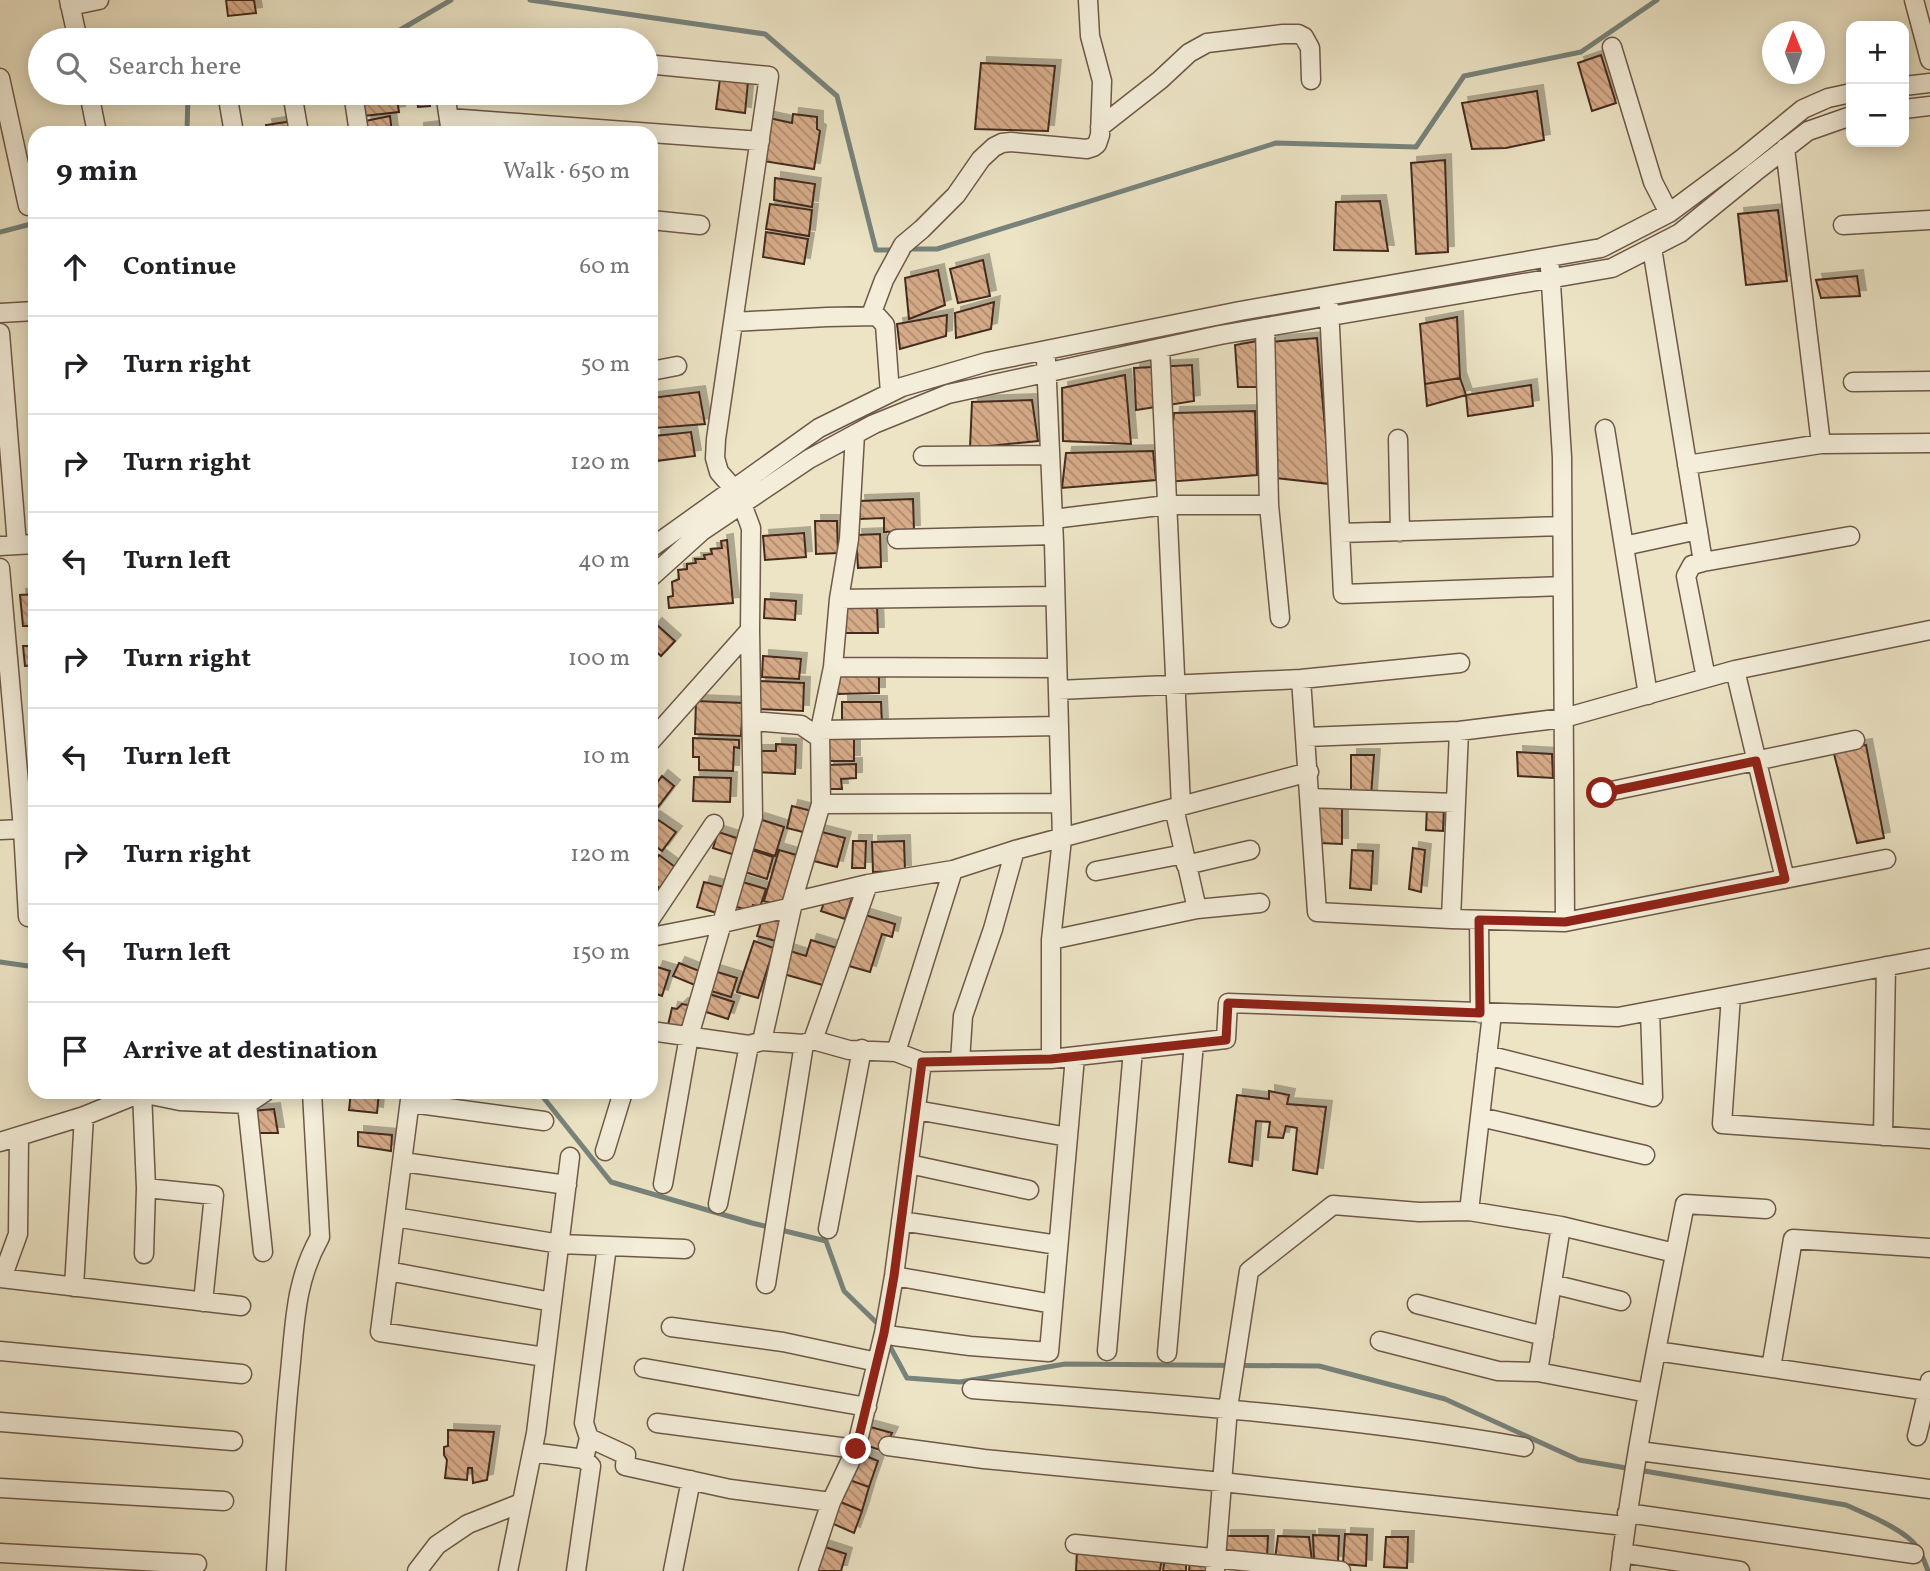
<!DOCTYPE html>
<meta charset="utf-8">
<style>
:root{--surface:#fff;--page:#f2f2f2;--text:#202124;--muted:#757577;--line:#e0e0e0}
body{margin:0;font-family:Vollkorn,serif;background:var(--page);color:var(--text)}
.controls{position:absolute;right:21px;top:21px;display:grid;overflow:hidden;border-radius:14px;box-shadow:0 4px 18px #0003}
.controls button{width:63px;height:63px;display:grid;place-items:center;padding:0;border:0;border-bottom:2px solid var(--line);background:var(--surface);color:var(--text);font:35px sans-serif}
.compass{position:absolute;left:1762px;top:21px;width:63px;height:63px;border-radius:50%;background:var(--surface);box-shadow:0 4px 18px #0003;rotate:359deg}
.stop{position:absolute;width:21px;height:21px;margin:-16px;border:5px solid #8f2418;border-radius:50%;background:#fff}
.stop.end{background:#8f2418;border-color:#fff;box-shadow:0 2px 7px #0008}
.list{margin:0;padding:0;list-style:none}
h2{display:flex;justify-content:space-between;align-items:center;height:91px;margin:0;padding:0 28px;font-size:30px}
h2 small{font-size:23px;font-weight:400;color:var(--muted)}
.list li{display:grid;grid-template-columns:46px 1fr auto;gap:21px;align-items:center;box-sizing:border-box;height:98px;padding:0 28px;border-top:2px solid var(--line)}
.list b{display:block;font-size:26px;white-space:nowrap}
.list em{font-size:23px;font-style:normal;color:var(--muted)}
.icon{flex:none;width:38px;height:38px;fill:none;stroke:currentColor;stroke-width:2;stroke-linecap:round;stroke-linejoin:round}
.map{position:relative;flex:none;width:1930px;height:1571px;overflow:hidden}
.search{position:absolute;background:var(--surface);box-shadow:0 4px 18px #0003;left:28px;top:28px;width:630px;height:77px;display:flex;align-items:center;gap:18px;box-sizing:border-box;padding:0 24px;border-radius:38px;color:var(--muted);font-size:26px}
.panel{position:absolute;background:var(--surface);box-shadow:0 4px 18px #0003;left:28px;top:126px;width:630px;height:973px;border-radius:21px}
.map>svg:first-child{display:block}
</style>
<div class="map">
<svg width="1930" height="1571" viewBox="0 0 1930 1571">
<defs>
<pattern id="building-back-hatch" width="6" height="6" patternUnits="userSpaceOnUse" patternTransform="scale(1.75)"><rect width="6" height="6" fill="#d6ab89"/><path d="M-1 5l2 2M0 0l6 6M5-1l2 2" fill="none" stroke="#af8b6f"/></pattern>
<filter id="shadow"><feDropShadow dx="6" dy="-6" stdDeviation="0" flood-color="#0004"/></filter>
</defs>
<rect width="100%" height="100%" fill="#ece4c5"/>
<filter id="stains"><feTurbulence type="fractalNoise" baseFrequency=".00286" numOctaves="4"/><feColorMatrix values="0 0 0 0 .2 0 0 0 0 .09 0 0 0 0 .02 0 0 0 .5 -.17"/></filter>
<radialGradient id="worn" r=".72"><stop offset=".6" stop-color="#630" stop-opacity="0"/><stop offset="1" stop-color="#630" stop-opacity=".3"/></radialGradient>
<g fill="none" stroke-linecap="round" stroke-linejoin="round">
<path stroke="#77837c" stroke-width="5" d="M530 0 765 34 837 96 876 250H896
M375 40 388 37 451 0
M187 133 188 93
M0 232 35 223
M906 249H937L1276 143 1416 147 1464 76 1581 52 1657 0
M0 962 35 967
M539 1092 611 1182 752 1223 826 1241 844 1291 880 1326
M887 1341 907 1378 960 1382 1065 1364 1319 1366 1445 1399 1579 1460 1846 1505C1866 1514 1896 1526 1912 1541 1920 1549 1924 1560 1928 1571"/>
</g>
<path fill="url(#building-back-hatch)" stroke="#442b1f" stroke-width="2" filter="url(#shadow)" d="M226 0H254L256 13 228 16Z
M1601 55 1616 103 1592 111 1578 63Z
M981 63 1055 66 1048 131 975 129Z
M720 79 748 82 745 113 716 109Z
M1537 91 1544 140 1506 148 1472 149 1462 103Z
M396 93 399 112 364 116 362 96Z
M416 93H428L430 106 418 107Z
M793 114 817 117V129L820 131 814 169 763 161 769 118 792 123Z
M390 116 392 133H366L365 121Z
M293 121 295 133H267L266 125Z
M433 127 434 133H418V129Z
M1445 160 1448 252 1416 254 1411 163Z
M775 178 815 184 812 207 774 200Z
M1380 201 1388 251 1334 250 1336 202Z
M770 204 812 210 809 236 766 229Z
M1778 210 1787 281 1746 285 1738 214Z
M766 232 808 239 804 264 763 257Z
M983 260 990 296 958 303 950 269Z
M938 270 945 305 909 319 905 278Z
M1857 276 1860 296 1821 298 1816 280Z
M994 302 991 329 956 338 955 313Z
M947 315 946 336 900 349 897 324Z
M1457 317 1460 378 1425 384 1420 324Z
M1317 338 1330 484 1276 478 1270 342Z
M1263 340 1264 387H1238L1235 345Z
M1192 365 1194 401 1136 410 1134 368Z
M1125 375 1131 444 1063 441 1062 388Z
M1460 378 1466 395 1427 406 1425 384Z
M1531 385 1533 406 1468 416 1466 395Z
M699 392 705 424 655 428 651 398Z
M1032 400 1038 441 970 448 972 402Z
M1255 411 1257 475 1166 482 1174 413Z
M691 432 695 456 656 461 655 436Z
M1153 451 1156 480 1062 488 1066 453Z
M913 499 914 531 884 532V518L860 519 859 501Z
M815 521H837L838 553 816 554Z
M804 533 806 557 765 560 763 536Z
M880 534 881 567 858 568 856 535Z
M727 540 733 603 669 608 668 597 673 596 672 582 679 579 678 570 687 569V564L696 563 695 559H705L704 555 712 554 711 549 722 548 721 541Z
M35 594V626H23L20 595Z
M765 599 796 601 795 620 764 618Z
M844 606H877L878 633H845Z
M656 624 675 641 661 656 651 647V630Z
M23 646H35V665L25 666Z
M763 656 801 659 799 679 762 677Z
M879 673V693L837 694V674Z
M760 681 804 683 803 711 759 709Z
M696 701 743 703 741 736 695 734Z
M842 702H881L882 724H842Z
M829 735H854V761H829Z
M693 738 739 740V748L734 747 733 771 699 770V757H693Z
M776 744 796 745 795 774 755 772 757 751H776Z
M1866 745 1884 838 1857 843 1833 750Z
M1517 752 1552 754 1553 778 1518 776Z
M1351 755H1374L1371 796 1351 795Z
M856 764V778L841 779 842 789H828V765Z
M662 776 674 786 651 816V785L654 787Z
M694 777 731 778 730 802 693 801Z
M1319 802 1342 803V844L1319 843Z
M1427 805 1444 806 1443 831 1426 830Z
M792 806 812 811 807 833 787 828Z
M654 817 676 832 662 851 651 843V820Z
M759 819 784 827 775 856 750 848Z
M818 831 845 838 837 867 810 860Z
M718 832 743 840 738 856 713 848Z
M853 841H866L865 868H852Z
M904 841 905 871 873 872 872 842Z
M1413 848 1425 850 1421 892 1409 889Z
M752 850 773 857 767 879 745 872Z
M779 850 800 856 784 907 764 901Z
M1352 850 1373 851 1371 890 1350 888Z
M659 855 675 867 660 888 651 882V866Z
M739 881 766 889 760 907 753 905 751 911 733 906Z
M704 882 728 888 720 914 697 907Z
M651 886 659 892 651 903Z
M841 894 852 898 845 919 821 911 826 897 839 901Z
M865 915 895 924 892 937 882 934 870 972 849 966Z
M763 916 783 922 776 941 757 936Z
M811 940 837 948 826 986 780 973 787 950 806 956Z
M754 941 774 948 758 998 737 992Z
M679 963 702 972 697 986 673 976Z
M657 967 670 971 662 996 651 992V984Z
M714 971 737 978 731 997 708 990Z
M706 993 734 1002 728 1019 700 1010Z
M682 1004 693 1006 688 1029 668 1025 672 1008 677 1009Z
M1269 1091 1289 1095 1287 1104 1326 1107 1317 1174 1293 1170 1297 1128 1286 1126 1283 1138 1268 1137 1270 1122 1256 1121 1252 1166 1229 1162 1237 1095 1269 1099Z
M351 1092H379L377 1113 349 1110Z
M274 1109 278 1133H254L252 1111Z
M358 1132 392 1135 391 1151 358 1146Z
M863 1425 892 1433 883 1451 859 1443Z
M448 1430 494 1432 487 1480 473 1483 472 1468H468L467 1480 445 1478 447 1460 444 1455V1447L448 1446Z
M857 1452 878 1461 869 1487 844 1478Z
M844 1478 869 1487 862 1511 836 1500Z
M836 1500 862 1511 854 1533 829 1522Z
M1345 1534 1367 1535 1366 1566 1343 1564Z
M1313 1535 1339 1536 1338 1562 1314 1561Z
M1225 1536H1268L1267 1559 1225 1555Z
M1278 1536 1309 1537 1312 1561 1275 1559Z
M1386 1537H1408L1407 1568 1384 1567Z
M819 1545 846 1554 841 1571H812Z
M1077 1550 1162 1556 1160 1571H1076Z
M1165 1556 1186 1559V1571H1163Z
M1190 1562 1212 1563V1571H1189Z"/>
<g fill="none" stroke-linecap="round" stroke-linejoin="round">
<g stroke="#6e5948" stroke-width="21">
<path id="minor" d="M69 0 78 40
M1914 0 1930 60
M70 6 99 0
M1612 47 1653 182 1669 213
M646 64 769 76 716 439 715 458 719 472 733 488 742 504 751 528 750 630 753 817 689 1036 663 1184
M0 78 28 206
M1904 86 1930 83
M89 93 97 133
M227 93 234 133
M292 93 299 133
M353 93 359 133
M445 93 451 133
M1904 109 1930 106
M449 118 760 141
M1100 127 1160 80 1189 53 1207 43 1283 34H1298L1304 37 1310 48 1311 80
M651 220 700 225
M1843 225 1930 220
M1652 248 1703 562
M1550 268 1562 457 1565 922
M1329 307 1343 594 1563 586
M0 313 35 311
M871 315 884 280 903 245 922 229 956 195 981 159 994 147 1002 143 1011 142 1087 149 1093 147 1097 144 1100 135 1102 81 1090 36 1088 0
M733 322 827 317 877 316 885 325 890 393
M1265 327 1269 505 1280 618
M0 333 17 545
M1160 348 1181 806
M1046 360 1054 543 1062 839 1051 940V1059
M651 371 677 366
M1853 382 1930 381
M1605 429 1648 695
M855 434 849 539 839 599 833 667 1057 668
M1398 439 1400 532
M1821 444 1930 443
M923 456 1050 455
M1687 465 1821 444 1785 148
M1053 519 1167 505H1269
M1340 533 1562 526
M897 539 1053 535
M0 546 35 544
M1624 546 1698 530
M651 548 819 428 902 387 987 362 1240 311 1601 248 1669 213 1743 158 1803 109 1828 98 1851 93
M0 568 23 829 28 917
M651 577 702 531 809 459 874 424 948 394 1220 335 1612 268 1680 233 1755 172 1808 131 1851 116
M839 599 1055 596
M1735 670 1785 879
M1706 678 1686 576 1692 565 1703 562 1850 536
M1301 679 1317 912 1451 919 1565 922 1886 859
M1058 690 1301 679 1460 663
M752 721 801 725 820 738V730L1059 726
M1306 737 1459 731 1564 718 1735 670 1930 630
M651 741 750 630
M1602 793 1855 740
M1310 798 1456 803
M821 804 820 730 833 667
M0 830 23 829
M1186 865 1250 850
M1096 871 1184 854
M792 902 821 804 1061 803
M1197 909 1260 903
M651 918 714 824
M1451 919 1459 731
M1479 920 1480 1013
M651 937 723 923 792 907V902L868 884 953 870 1015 850 1309 772
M1051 940 1197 909 1174 808
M1731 996 1722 1124 1930 1139
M651 1031 749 1045 762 1041 804 1044 813 1040 849 1050 896 1052 922 1062 1051 1059 1226 1039 1228 1003 1618 1017 1930 958
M813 1040 868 884
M762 1041 792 907
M896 1052 953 870
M1487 1055 1653 1097 1650 1011
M960 1061 963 1016 993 929 1015 850
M142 1092 146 1188 144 1254
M411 1092 380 1332 545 1357
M411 1103 544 1121
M247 1104 263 1252
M916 1110 1068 1137
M1480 1117 1645 1155
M1883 1136 1886 966
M0 1142 84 1116 141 1093 180 1101 247 1104 265 1092
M605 1151 623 1092
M403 1162 567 1185
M909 1164 1029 1190
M146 1188 214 1195 203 1302
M718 1204 749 1045
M1469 1211 1492 1014
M395 1217 560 1244 685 1249
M901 1221 1058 1245
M828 1229 862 1049
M388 1271 552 1302
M894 1276 1053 1304
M0 1278 241 1306
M2 1278 18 1234 19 1136
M766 1284 804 1044
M1552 1284 1621 1301
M74 1287 84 1116
M1417 1304 1544 1336
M671 1327 783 1342 877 1362
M884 1333 894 1336 970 1346 1049 1352 1075 1057
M1380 1341 1498 1371 1538 1372 1648 1393
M0 1351 242 1374
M1107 1351 1133 1050
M1656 1351 1928 1391
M1167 1353 1194 1043
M644 1368 867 1407
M1771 1368 1793 1239 1930 1248
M1538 1372 1561 1226
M972 1389C1156 1403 1341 1415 1524 1447
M0 1422 233 1441
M657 1423 856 1449
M1917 1436 1930 1381
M589 1438 584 1423 607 1246
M888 1446 984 1459 1222 1482 1625 1526
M1639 1451 1930 1489
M532 1452 584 1459 589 1438 626 1455 625 1466 730 1489 831 1502
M0 1488 224 1501
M1627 1513 1914 1554
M1075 1544 1341 1571
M0 1553 197 1564
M1622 1553 1740 1571
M276 1571C280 1505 283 1438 290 1372 295 1323 295 1281 320 1237L312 1092
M417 1571 437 1545 468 1524 521 1503
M508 1571 536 1433 570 1157
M576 1571 591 1466 584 1459
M673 1571 691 1480
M808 1571 831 1502 856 1449 884 1333 894 1276 922 1062
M1215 1571 1228 1408 1249 1271 1333 1205 1419 1212 1469 1211 1561 1226 1675 1253
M1620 1571C1635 1448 1661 1326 1685 1204L1766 1209"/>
</g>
<use href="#minor" stroke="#f3edd9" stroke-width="18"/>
</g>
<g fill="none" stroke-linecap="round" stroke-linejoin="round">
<path stroke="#8f2418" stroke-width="9" d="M856 1449 884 1333 894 1276 922 1062 1051 1059 1226 1040 1228 1003 1480 1013 1479 920 1565 922 1785 879 1756 761 1602 793"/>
</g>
<rect width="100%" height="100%" filter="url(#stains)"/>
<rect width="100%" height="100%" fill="url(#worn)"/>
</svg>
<div class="controls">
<button>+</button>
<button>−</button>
</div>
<svg class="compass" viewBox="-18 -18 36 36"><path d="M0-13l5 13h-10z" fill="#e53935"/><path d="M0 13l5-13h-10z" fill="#757577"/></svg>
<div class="stop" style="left:1602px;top:793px"></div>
<div class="stop end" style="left:856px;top:1449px"></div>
<div class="search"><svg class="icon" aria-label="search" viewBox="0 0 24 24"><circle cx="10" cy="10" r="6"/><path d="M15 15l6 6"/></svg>Search here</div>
<section class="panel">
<h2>9 min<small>Walk · 650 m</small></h2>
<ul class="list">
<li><svg class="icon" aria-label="ahead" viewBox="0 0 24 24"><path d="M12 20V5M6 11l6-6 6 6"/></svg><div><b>Continue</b></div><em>60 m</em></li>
<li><svg class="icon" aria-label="right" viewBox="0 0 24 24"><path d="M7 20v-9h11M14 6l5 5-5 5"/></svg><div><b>Turn right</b></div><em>50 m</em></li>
<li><svg class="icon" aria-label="right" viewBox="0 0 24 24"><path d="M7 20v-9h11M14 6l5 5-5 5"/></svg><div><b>Turn right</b></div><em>120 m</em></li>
<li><svg class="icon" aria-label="left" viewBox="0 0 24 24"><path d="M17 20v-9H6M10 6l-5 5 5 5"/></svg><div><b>Turn left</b></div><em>40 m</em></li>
<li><svg class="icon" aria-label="right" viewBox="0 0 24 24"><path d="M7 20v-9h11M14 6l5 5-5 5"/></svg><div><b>Turn right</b></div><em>100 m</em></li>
<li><svg class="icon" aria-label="left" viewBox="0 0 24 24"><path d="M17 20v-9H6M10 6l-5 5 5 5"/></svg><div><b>Turn left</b></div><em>10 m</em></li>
<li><svg class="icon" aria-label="right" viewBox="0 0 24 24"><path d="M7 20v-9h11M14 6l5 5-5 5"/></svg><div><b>Turn right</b></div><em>120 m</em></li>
<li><svg class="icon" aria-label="left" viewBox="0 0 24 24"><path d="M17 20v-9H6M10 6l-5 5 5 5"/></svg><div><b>Turn left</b></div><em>150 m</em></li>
<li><svg class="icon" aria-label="arrive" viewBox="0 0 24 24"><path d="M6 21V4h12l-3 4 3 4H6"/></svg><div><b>Arrive at destination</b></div></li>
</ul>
</section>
</div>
